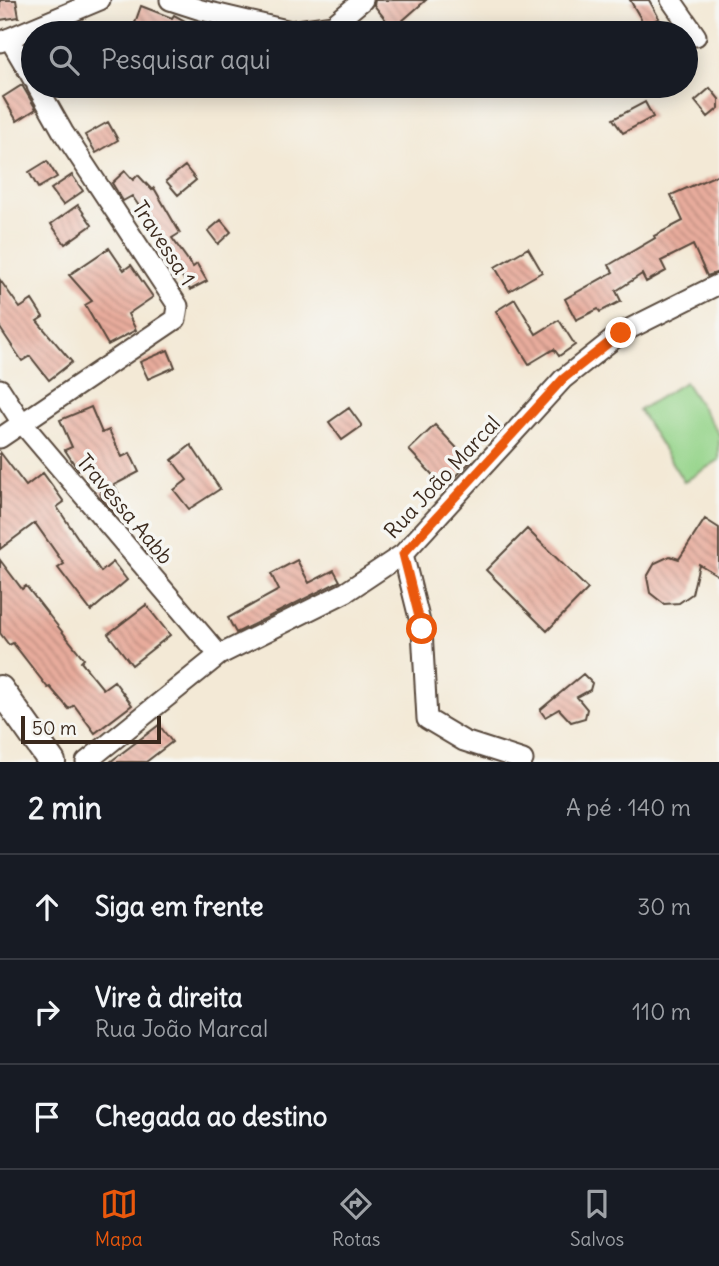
<!DOCTYPE html>
<html lang="pt">
<meta charset="utf-8">
<style>
:root{--surface:#171b24;--page:#242831;--text:#f1f3f6;--muted:#9ea1a6;--line:#363941;--accent:#ea580c}
body{margin:0;font-family:Delius,sans-serif;background:var(--page);color:var(--text)}
.scale{position:absolute;left:21px;bottom:18px;width:140px;box-sizing:border-box;padding-left:7px;border:4px solid #3b2a1e;border-top:0;font-size:19px;line-height:24px;white-space:nowrap;color:#3b2a1e;-webkit-text-stroke:5px #f6f6f2;paint-order:stroke}
.stop{position:absolute;width:21px;height:21px;margin:-16px;border:5px solid #ea580c;border-radius:50%;background:#fff}
.stop.end{background:#ea580c;border-color:#fff;box-shadow:0 2px 7px #0008}
.list{margin:0;padding:0;list-style:none}
h2{display:flex;justify-content:space-between;align-items:center;height:91px;margin:0;padding:0 28px;font-size:30px}
h2 small{font-size:23px;font-weight:400;color:var(--muted)}
.list li{display:grid;grid-template-columns:46px 1fr auto;gap:21px;align-items:center;box-sizing:border-box;height:105px;padding:0 28px;border-top:2px solid var(--line)}
.list b{display:block;font-size:26px;white-space:nowrap}
.list p{margin:0;font-size:23px;white-space:nowrap;color:var(--muted)}
.list em{font-size:23px;font-style:normal;color:var(--muted)}
.icon{flex:none;width:38px;height:38px;fill:none;stroke:currentColor;stroke-width:2;stroke-linecap:round;stroke-linejoin:round}
.map{position:relative;flex:none;width:719px;height:762px;overflow:hidden}
.search{position:absolute;background:var(--surface);box-shadow:0 4px 18px #0003;left:21px;right:21px;top:21px;height:77px;display:flex;align-items:center;gap:18px;box-sizing:border-box;padding:0 24px;border-radius:38px;color:var(--muted);font-size:26px}
.sheet{height:406px;background:var(--surface)}
nav{display:flex;justify-content:space-around;align-items:center;box-sizing:border-box;height:98px;border-top:2px solid var(--line);background:var(--surface);font-size:19px;color:var(--muted)}
nav a{display:grid;justify-items:center;gap:4px}
nav .on{color:var(--accent)}
.map>svg:first-child{display:block}
</style>
<div class="map">
<svg width="719" height="762" viewBox="0 0 719 762">
<defs>
<pattern id="building-back-hatch" width="6" height="6" patternUnits="userSpaceOnUse" patternTransform="scale(1.75)"><rect width="6" height="6" fill="#e8ac9c"/><path d="M-1 5l2 2M0 0l6 6M5-1l2 2" fill="none" stroke="#bd8c7f"/></pattern>
</defs>
<rect width="100%" height="100%" fill="#f6f6f2"/>
<filter id="ink" filterUnits="userSpaceOnUse"><feTurbulence type="fractalNoise" baseFrequency=".0143" numOctaves="2"/><feDisplacementMap in="SourceGraphic" scale="14" xChannelSelector="R" yChannelSelector="G"/><feConvolveMatrix kernelMatrix="1 2 1 2 8 2 1 2 1" color-interpolation-filters="sRGB"/></filter>
<filter id="wash" filterUnits="userSpaceOnUse"><feTurbulence type="fractalNoise" baseFrequency=".00686" numOctaves="4" result="noise"/><feDisplacementMap in="SourceGraphic" scale="28" xChannelSelector="R" yChannelSelector="G"/><feGaussianBlur stdDeviation="1.57" result="paint"/><feColorMatrix in="noise" values="0 0 0 0 0 0 0 0 0 0 0 0 0 0 0 0 0 1.4 0 .05"/><feComposite in="paint" operator="in"/></filter>
<g filter="url(#wash)">
<rect width="100%" height="100%" fill="#f3e9d6"/>
<path fill="#95d48a" stroke="#687f54" stroke-width="2" d="M685 382 719 434V460L684 482 639 410Z"/>
<g id="blocks">
<path fill="url(#building-back-hatch)" d="M0 0H16L19 17 0 20Z
M375 0H426L393 29 374 5Z
M630 0H649L659 18 645 26Z
M141 6 172 18 174 15 207 33H163L135 23Z
M22 85 36 109 17 121 3 97Z
M710 88 719 99V108L708 117 695 101Z
M645 102 653 117 623 133 613 119Z
M108 122 118 140 96 153 85 135Z
M47 161 57 177 38 188 29 172Z
M185 166 196 180 178 195 166 181Z
M125 171 133 180 138 175 152 190 154 188 180 233 172 238 193 267 197 264 207 281 190 290 176 266 174 268 162 252 164 251 143 218 146 216 132 196 123 201 112 183Z
M719 174V272L707 276 693 245 661 261 666 271 646 282 642 274 616 291 621 301 600 312 598 309 576 320 565 299 613 272 609 265 655 238 654 236 683 221 671 195Z
M72 175 83 191 63 205 51 189Z
M78 205 92 225 65 244 51 224Z
M221 220 231 232 218 244 208 231Z
M109 248 124 270 131 265 153 297 128 314 136 330 108 345 85 305 92 301 69 275Z
M528 248 542 272 509 291 495 267Z
M0 280 20 308 32 300 43 317 37 321 72 362 49 380 30 356 22 361 0 328Z
M515 299 536 334 559 320 575 345 559 356 554 349 529 364 496 311Z
M168 350 175 367 148 379 140 362Z
M91 407 102 433 109 430 122 457 130 453 139 472 114 485 127 509 116 515 102 499 92 463 78 470 65 450 72 447 60 420Z
M349 408 362 426 342 440 329 422Z
M435 425 470 462 445 488 409 450Z
M191 445 220 489 189 509 174 490 187 480 172 460Z
M0 452 26 486 43 473 64 502 57 507 101 572 113 562 127 580 91 611 58 568 64 564 35 523 0 549Z
M705 519 719 528V576L699 564 692 594 679 603 664 604 650 593 647 577 655 563 670 556 679 559Z
M527 529 588 589 547 631 486 570Z
M0 560 22 589 26 586 52 619 84 659 81 662 103 689 114 681 132 705 95 733 74 705 69 709 50 687 48 688 13 643 9 645 0 633Z
M297 560 309 583 334 570 340 581 236 633 228 618 279 590 271 574Z
M146 605 170 635 132 665 108 634Z
M583 674 592 683 590 690 577 697 587 709 585 718 571 722 559 709 545 717 540 710Z
M159 725 172 742 146 762H110Z"/>
</g>
</g>
<g filter="url(#ink)">
<use href="#blocks" fill-opacity="0" stroke="#57473a" stroke-width="2"/>
<g fill="none" stroke-linecap="round" stroke-linejoin="round">
<g stroke="#57473a" stroke-width="23">
<path id="street" d="M170 0 201 10 291 31 333 25 363 0
M671 0 696 36
M9 38 33 79
M0 42 100 0
M0 389 22 423 219 655
M0 438 176 319 178 306 63 132 37 86
M403 554 422 630 427 719 464 741 523 760
M86 762 219 655 346 592 403 554 563 379 621 333 719 284"/>
</g>
<g stroke="#57473a" stroke-width="30">
<path id="secondary" d="M0 689 52 762"/>
</g>
<use href="#street" stroke="#fff" stroke-width="19"/>
<use href="#secondary" stroke="#fff" stroke-width="26"/>
</g>
</g>
<g fill="none" stroke-linecap="round" stroke-linejoin="round" filter="url(#ink)">
<path stroke="#ea580c" stroke-width="9" d="M422 629 403 554 563 379 621 333"/>
</g>
<g text-anchor="middle" dominant-baseline="central" stroke-width="7" stroke-linejoin="round" paint-order="stroke">
<g font-size="21" fill="#3b2a1e" stroke="#f6f6f2">
<text transform="translate(164 243) rotate(57)">Travessa 1</text>
<text transform="translate(442 477) rotate(-47)">Rua João Marcal</text>
<text transform="translate(125 509) rotate(50)">Travessa Aabb</text>
</g>
</g>
</svg>
<div class="scale">50 m</div>
<div class="stop" style="left:422px;top:629px"></div>
<div class="stop end" style="left:621px;top:333px"></div>
<div class="search"><svg class="icon" aria-label="search" viewBox="0 0 24 24"><circle cx="10" cy="10" r="6"/><path d="M15 15l6 6"/></svg>Pesquisar aqui</div>
</div>
<section class="sheet">
<h2>2 min<small>A pé · 140 m</small></h2>
<ul class="list">
<li><svg class="icon" aria-label="ahead" viewBox="0 0 24 24"><path d="M12 20V5M6 11l6-6 6 6"/></svg><div><b>Siga em frente</b></div><em>30 m</em></li>
<li><svg class="icon" aria-label="right" viewBox="0 0 24 24"><path d="M7 20v-9h11M14 6l5 5-5 5"/></svg><div><b>Vire à direita</b><p>Rua João Marcal</p></div><em>110 m</em></li>
<li><svg class="icon" aria-label="arrive" viewBox="0 0 24 24"><path d="M6 21V4h12l-3 4 3 4H6"/></svg><div><b>Chegada ao destino</b></div></li>
</ul>
</section>
<nav>
<a class="on"><svg class="icon" aria-label="map" viewBox="0 0 24 24"><path d="M3 6l6-2 6 2 6-2v14l-6 2-6-2-6 2zM9 4v14M15 6v14"/></svg>Mapa</a>
<a><svg class="icon" aria-label="directions" viewBox="0 0 24 24"><path d="M12 3l9 9-9 9-9-9zM9 14v-3h6M13 9l2 2-2 2"/></svg>Rotas</a>
<a><svg class="icon" aria-label="saved" viewBox="0 0 24 24"><path d="M7 4h10v16l-5-4-5 4z"/></svg>Salvos</a>
</nav>
